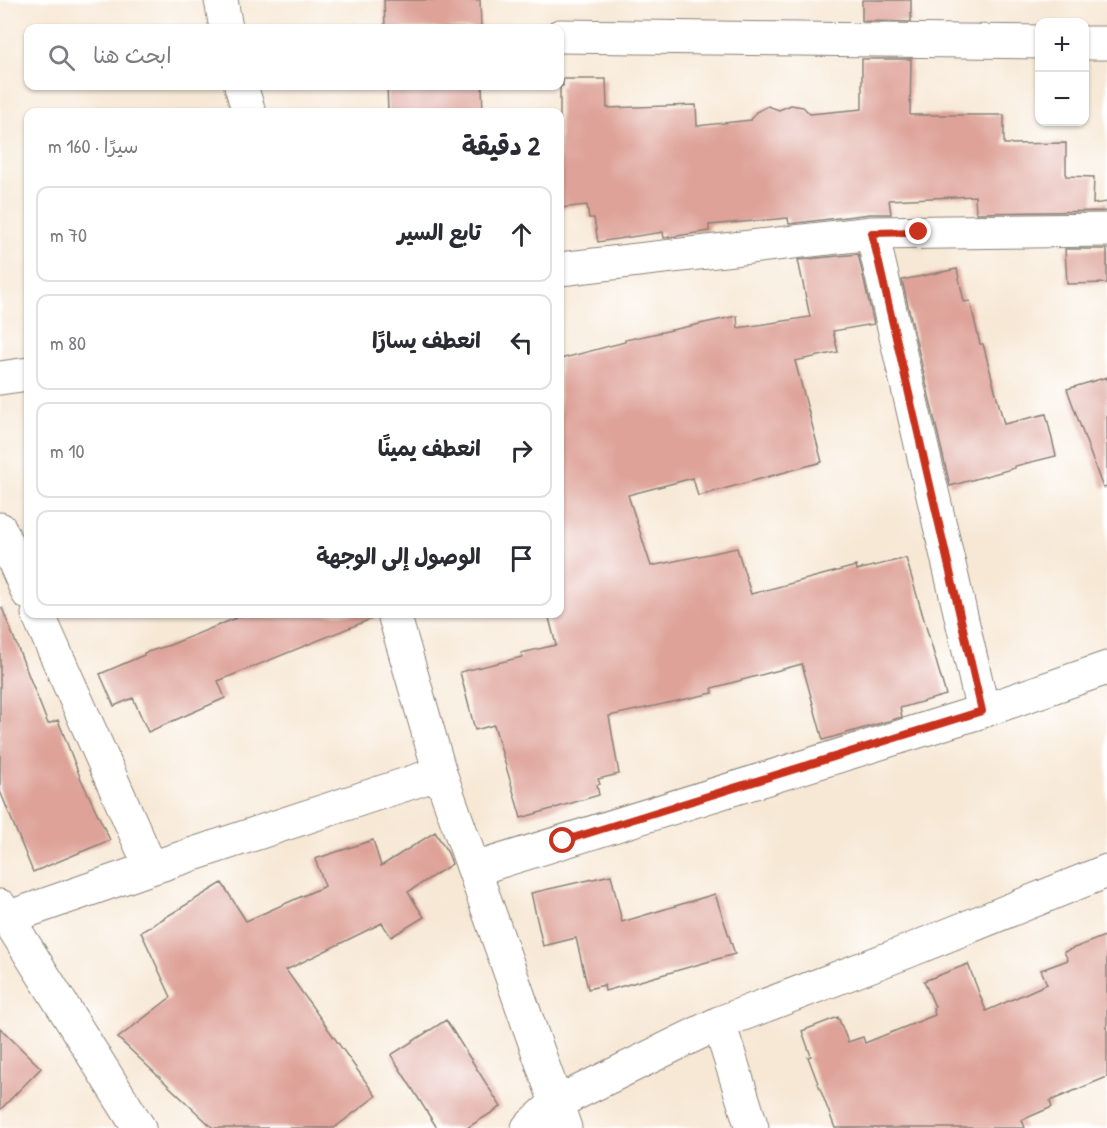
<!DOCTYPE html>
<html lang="ar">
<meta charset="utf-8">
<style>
:root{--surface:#fff;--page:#f7f7f7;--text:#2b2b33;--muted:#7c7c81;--line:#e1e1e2}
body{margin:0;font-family:"Patrick Hand","Playpen Sans Arabic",sans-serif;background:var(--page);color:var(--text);direction:rtl}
.controls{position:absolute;right:18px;top:18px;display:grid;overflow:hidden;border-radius:12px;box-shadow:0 2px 4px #0004}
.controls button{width:54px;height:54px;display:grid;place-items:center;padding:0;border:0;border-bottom:2px solid var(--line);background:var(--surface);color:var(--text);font:30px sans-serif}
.stop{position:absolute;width:18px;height:18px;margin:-14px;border:4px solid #c8321e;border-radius:50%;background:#fff}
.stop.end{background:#c8321e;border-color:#fff;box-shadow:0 2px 6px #0008}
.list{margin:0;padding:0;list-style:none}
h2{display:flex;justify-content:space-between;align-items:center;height:78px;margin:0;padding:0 24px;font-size:26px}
h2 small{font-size:20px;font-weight:400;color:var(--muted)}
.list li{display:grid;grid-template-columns:39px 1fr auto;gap:18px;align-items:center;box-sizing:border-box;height:96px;margin:0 12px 12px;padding:0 12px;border:2px solid var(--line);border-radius:12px}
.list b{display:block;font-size:22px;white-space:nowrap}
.list em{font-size:20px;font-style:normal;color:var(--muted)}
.icon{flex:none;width:33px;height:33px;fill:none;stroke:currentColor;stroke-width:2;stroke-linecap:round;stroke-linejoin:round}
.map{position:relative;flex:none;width:1107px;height:1128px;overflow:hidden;direction:ltr}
.search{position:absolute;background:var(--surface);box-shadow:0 2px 4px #0004;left:24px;top:24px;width:540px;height:66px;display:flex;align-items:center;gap:15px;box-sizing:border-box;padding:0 21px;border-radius:12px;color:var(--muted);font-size:22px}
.panel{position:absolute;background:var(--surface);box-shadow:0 2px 4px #0004;left:24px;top:108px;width:540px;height:510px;border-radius:12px;direction:rtl}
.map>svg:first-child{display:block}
</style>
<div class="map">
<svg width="1107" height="1128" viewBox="0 0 1107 1128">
<rect width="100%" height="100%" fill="#fff"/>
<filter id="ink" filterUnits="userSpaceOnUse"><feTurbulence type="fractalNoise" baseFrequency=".0167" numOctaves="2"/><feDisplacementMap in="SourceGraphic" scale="12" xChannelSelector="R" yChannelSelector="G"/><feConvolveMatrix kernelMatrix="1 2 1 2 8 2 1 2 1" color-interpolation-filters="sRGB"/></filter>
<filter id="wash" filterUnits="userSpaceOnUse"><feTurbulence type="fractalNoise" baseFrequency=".008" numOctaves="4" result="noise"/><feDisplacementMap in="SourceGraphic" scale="24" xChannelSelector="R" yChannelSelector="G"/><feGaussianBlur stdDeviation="1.35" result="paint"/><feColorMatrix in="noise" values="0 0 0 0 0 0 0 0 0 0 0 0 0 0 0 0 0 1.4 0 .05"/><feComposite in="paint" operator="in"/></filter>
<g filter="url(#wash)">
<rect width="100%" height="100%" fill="#f7e8d5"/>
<g id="blocks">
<path fill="#dea298" d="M384 0H480L481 28H385Z
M862 0H911V22L862 21Z
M862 59H911L910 115H1004V144L1066 143V176L1094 177 1093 204 1107 202V211L976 213 975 196 889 200 891 214H870L789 224 788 218 709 225V231L664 238 663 232 598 242 594 218H589L587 205 560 208V86H563V79H606L607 108 696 105 697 126 751 120 756 112 768 106 779 110 791 105 803 107 810 114 862 109Z
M387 86H482L483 112H388Z
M1065 249H1107V283L1067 284Z
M858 254 874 324 833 331 838 352 795 361 822 462 698 496 693 478 628 495 651 566 737 548 751 594 856 566 857 570 906 558 946 695 900 708 902 717 823 740 802 664 712 688 713 693 609 716 619 774 598 779 600 784 597 785 599 795 521 818 494 725 475 730 460 672 522 657 521 653 556 645 548 614H560V359L625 342V340L737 316 738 328 810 317 798 260Z
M957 269 964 302 970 301 980 344H983L1004 424 1046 414 1056 456 1015 466V468L950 486 902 280Z
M1107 377V487L1103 488 1067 389Z
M0 608H2L48 724 58 720 80 777 110 840 33 872 0 791Z
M246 614H376V617L218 681 225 698 148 732 133 698 114 706 100 674 144 655V653L170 645Z
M435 832 448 853 452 864 408 892 424 917 391 937 382 923 286 970 376 1096 334 1128H213L118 1038 171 997 141 932 222 883 246 921 325 886 315 859 373 840 381 866Z
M611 875 622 922 715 894 735 954 605 991 604 985 588 989 576 938 543 946 531 893Z
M1107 935V1077L1050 1101 1052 1107 1022 1120 1025 1128H835L808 1057 811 1056 802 1031 838 1017 848 1042 863 1037 865 1043 935 1015 933 1008 935 1007 924 981 968 964 986 1011 1047 984 1041 970 1068 960 1064 952Z
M446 1020 501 1107 467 1128H437L391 1055Z
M0 1028 41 1068 0 1110Z"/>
</g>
</g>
<g filter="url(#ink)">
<use href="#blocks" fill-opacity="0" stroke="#8a8278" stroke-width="1.5"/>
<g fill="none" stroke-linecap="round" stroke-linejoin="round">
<g stroke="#8a8278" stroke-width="35">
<path id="street" d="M221 0 226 28
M560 36 1040 42
M1084 43H1107
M241 86 249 112
M872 233 983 711
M560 269 872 233 1107 230
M0 378 28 374
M0 529 28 593
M38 614 151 868
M394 614 440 773 565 1128
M475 869 983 711 1107 668
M0 906 139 1128
M7 918 151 868 440 773
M719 1023 752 1128
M528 1128 556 1103 719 1023 906 952 1107 871"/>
</g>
<use href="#street" stroke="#fff" stroke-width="33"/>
</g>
</g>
<g fill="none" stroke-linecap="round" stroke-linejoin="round" filter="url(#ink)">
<path stroke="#c8321e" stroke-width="8" d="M563 841 982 711 872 233 919 232"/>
</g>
</svg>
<div class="controls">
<button>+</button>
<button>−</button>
</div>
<div class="stop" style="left:563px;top:841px"></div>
<div class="stop end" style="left:919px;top:232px"></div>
<div class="search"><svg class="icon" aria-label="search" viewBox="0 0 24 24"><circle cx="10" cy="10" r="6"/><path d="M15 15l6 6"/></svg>ابحث هنا</div>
<section class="panel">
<h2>2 دقيقة<small>سيرًا · 160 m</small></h2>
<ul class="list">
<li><svg class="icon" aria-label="ahead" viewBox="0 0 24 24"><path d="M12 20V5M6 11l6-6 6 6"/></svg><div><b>تابع السير</b></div><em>70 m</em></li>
<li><svg class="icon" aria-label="left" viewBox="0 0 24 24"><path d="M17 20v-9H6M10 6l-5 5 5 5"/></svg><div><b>انعطف يسارًا</b></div><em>80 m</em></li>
<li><svg class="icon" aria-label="right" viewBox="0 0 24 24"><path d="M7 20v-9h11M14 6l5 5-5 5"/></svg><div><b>انعطف يمينًا</b></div><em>10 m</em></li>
<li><svg class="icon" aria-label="arrive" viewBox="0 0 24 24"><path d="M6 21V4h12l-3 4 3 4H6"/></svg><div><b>الوصول إلى الوجهة</b></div></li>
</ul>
</section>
</div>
